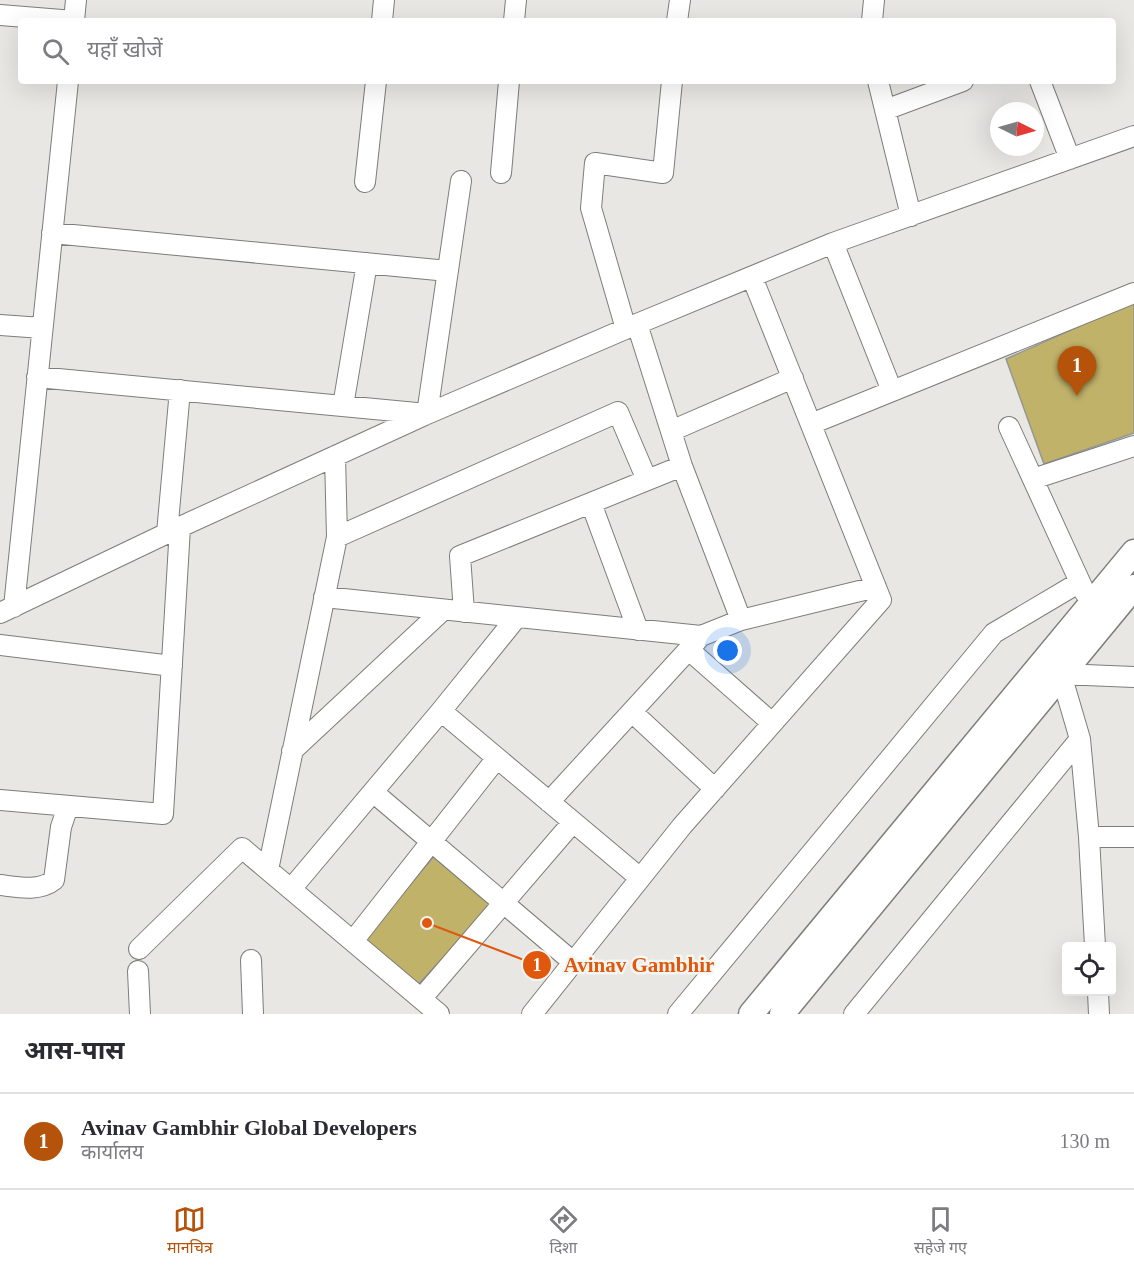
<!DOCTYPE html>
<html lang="hi">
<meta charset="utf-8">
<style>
:root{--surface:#fff;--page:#f7f7f7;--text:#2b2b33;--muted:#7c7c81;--line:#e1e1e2;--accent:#b45309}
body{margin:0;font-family:"Times New Roman","Noto Sans Devanagari",serif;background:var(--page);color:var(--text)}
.controls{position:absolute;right:18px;bottom:18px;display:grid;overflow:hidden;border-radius:6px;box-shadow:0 6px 24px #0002}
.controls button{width:54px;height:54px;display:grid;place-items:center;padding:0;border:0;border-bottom:2px solid var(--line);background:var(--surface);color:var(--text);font:30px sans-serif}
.compass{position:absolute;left:990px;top:102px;width:54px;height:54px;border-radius:50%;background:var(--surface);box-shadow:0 6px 24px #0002;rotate:95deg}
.you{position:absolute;left:728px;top:651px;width:21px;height:21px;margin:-15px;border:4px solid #fff;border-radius:50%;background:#1a73e8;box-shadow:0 0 0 9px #1a73e833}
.badge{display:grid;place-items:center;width:39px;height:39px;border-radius:50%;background:var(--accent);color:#fff;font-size:20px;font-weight:700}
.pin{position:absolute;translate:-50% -50px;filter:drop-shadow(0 2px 3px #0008)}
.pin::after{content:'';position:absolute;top:32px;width:21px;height:18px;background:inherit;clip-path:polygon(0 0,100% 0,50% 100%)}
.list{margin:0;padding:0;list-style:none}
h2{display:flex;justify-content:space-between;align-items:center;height:78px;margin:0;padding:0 24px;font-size:26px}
h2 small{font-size:20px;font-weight:400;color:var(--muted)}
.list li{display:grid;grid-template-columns:39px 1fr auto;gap:18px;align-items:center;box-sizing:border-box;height:96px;padding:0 24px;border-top:2px solid var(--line)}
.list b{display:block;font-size:22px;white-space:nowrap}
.list p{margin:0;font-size:20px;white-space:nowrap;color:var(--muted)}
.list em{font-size:20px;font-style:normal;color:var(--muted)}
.icon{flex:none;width:33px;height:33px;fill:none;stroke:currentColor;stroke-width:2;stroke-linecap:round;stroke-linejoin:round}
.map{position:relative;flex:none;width:1134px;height:1014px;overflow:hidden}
.search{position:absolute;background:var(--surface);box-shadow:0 6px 24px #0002;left:18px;right:18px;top:18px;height:66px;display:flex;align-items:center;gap:15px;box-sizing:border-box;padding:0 21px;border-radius:6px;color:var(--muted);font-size:22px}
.sheet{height:174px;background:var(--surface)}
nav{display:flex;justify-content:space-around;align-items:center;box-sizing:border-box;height:84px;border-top:2px solid var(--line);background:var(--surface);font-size:16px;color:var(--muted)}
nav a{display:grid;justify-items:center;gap:3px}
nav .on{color:var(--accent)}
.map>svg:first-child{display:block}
</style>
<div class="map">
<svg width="1134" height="1014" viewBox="0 0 1134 1014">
<rect width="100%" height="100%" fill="#e8e7e4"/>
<path fill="#c0b269" stroke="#969693" stroke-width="1.5" d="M1134 302V433L1044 464 1006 359Z
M435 855 492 905 416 987 364 940Z"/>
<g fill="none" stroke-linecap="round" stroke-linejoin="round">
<g stroke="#7d7d7a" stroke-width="22">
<path id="minor" d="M0 15 74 21
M74 21 76 0
M382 21 384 0
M514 21 516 0
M677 21 680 0
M872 21 874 0
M878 81 911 216
M1040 81 1070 159
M885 110 963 81
M501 173 509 81
M365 182 376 81
M52 233 448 271
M833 243 892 391
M637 324 682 466 741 620
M0 325 42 328
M626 329 591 208 595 163 663 173 672 81
M37 377 427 414 461 181
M343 406 367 263
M811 424 1134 293
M1009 427 1085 593
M671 431 793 378
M1033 479 1134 446
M591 503 638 630
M167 533 180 390
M337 537 618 412 647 480
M324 597 701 636
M14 607 68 81
M464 612 460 556 682 466
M0 613 180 527 427 414 637 324 833 243 1134 136
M0 645 172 666
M689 650 772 723
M1058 664 1080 739 1089 837 1095 946
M1061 674 1134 677
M441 711 640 878
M632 712 715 789
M292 751 443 610
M373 792 573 962
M0 800 163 814 180 527
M549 802 701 636 741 620 876 587
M1089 837H1134
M268 870 337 537 335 456
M0 885C17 887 39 892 54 880L61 827 68 806
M291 889 441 711 517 617
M353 941 497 758
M139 949 242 848 439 1014
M251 960 253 1014
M138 971 140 1014
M1098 992 1099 1014
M421 999 573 822
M532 1014 682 826 881 600 752 277
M678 1014 994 633 1080 582
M854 1014 1080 739"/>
</g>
<g stroke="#7d7d7a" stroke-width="27">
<path id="tertiary" d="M751 1014 1134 552
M782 1014 1134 587"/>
</g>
<use href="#minor" stroke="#fff" stroke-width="20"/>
<use href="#tertiary" stroke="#fff" stroke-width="24"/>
</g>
<path fill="none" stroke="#df580e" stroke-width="2" d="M427 923L537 965"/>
<g fill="#df580e" stroke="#f5f5f1" stroke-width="2">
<circle cx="427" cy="923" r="6"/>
<circle cx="537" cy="965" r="15"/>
</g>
<g font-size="18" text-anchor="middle" font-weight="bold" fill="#fff">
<text x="537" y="971">1</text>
</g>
<g font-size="21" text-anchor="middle" font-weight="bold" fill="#df580e" stroke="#f5f5f1" stroke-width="5" stroke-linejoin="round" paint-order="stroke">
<text x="639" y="972">Avinav Gambhir</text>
</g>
</svg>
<div class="controls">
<button><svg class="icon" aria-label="locate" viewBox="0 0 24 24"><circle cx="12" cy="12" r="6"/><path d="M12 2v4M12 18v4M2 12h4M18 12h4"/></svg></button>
</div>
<svg class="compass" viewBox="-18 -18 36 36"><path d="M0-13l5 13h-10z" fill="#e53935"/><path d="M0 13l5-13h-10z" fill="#7c7c81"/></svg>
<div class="you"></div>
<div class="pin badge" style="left:1077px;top:396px">1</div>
<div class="search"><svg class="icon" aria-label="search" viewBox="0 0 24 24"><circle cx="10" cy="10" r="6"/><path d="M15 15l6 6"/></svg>यहाँ खोजें</div>
</div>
<section class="sheet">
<h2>आस-पास<small></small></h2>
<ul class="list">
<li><span class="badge">1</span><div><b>Avinav Gambhir Global Developers</b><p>कार्यालय</p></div><em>130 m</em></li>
</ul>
</section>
<nav>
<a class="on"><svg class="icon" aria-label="map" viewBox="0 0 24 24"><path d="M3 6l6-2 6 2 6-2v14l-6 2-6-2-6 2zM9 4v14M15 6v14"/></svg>मानचित्र</a>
<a><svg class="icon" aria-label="directions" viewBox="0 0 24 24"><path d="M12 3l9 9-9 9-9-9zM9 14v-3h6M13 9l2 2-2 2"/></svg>दिशा</a>
<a><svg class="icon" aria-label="saved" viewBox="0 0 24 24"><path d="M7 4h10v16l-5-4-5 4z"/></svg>सहेजे गए</a>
</nav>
